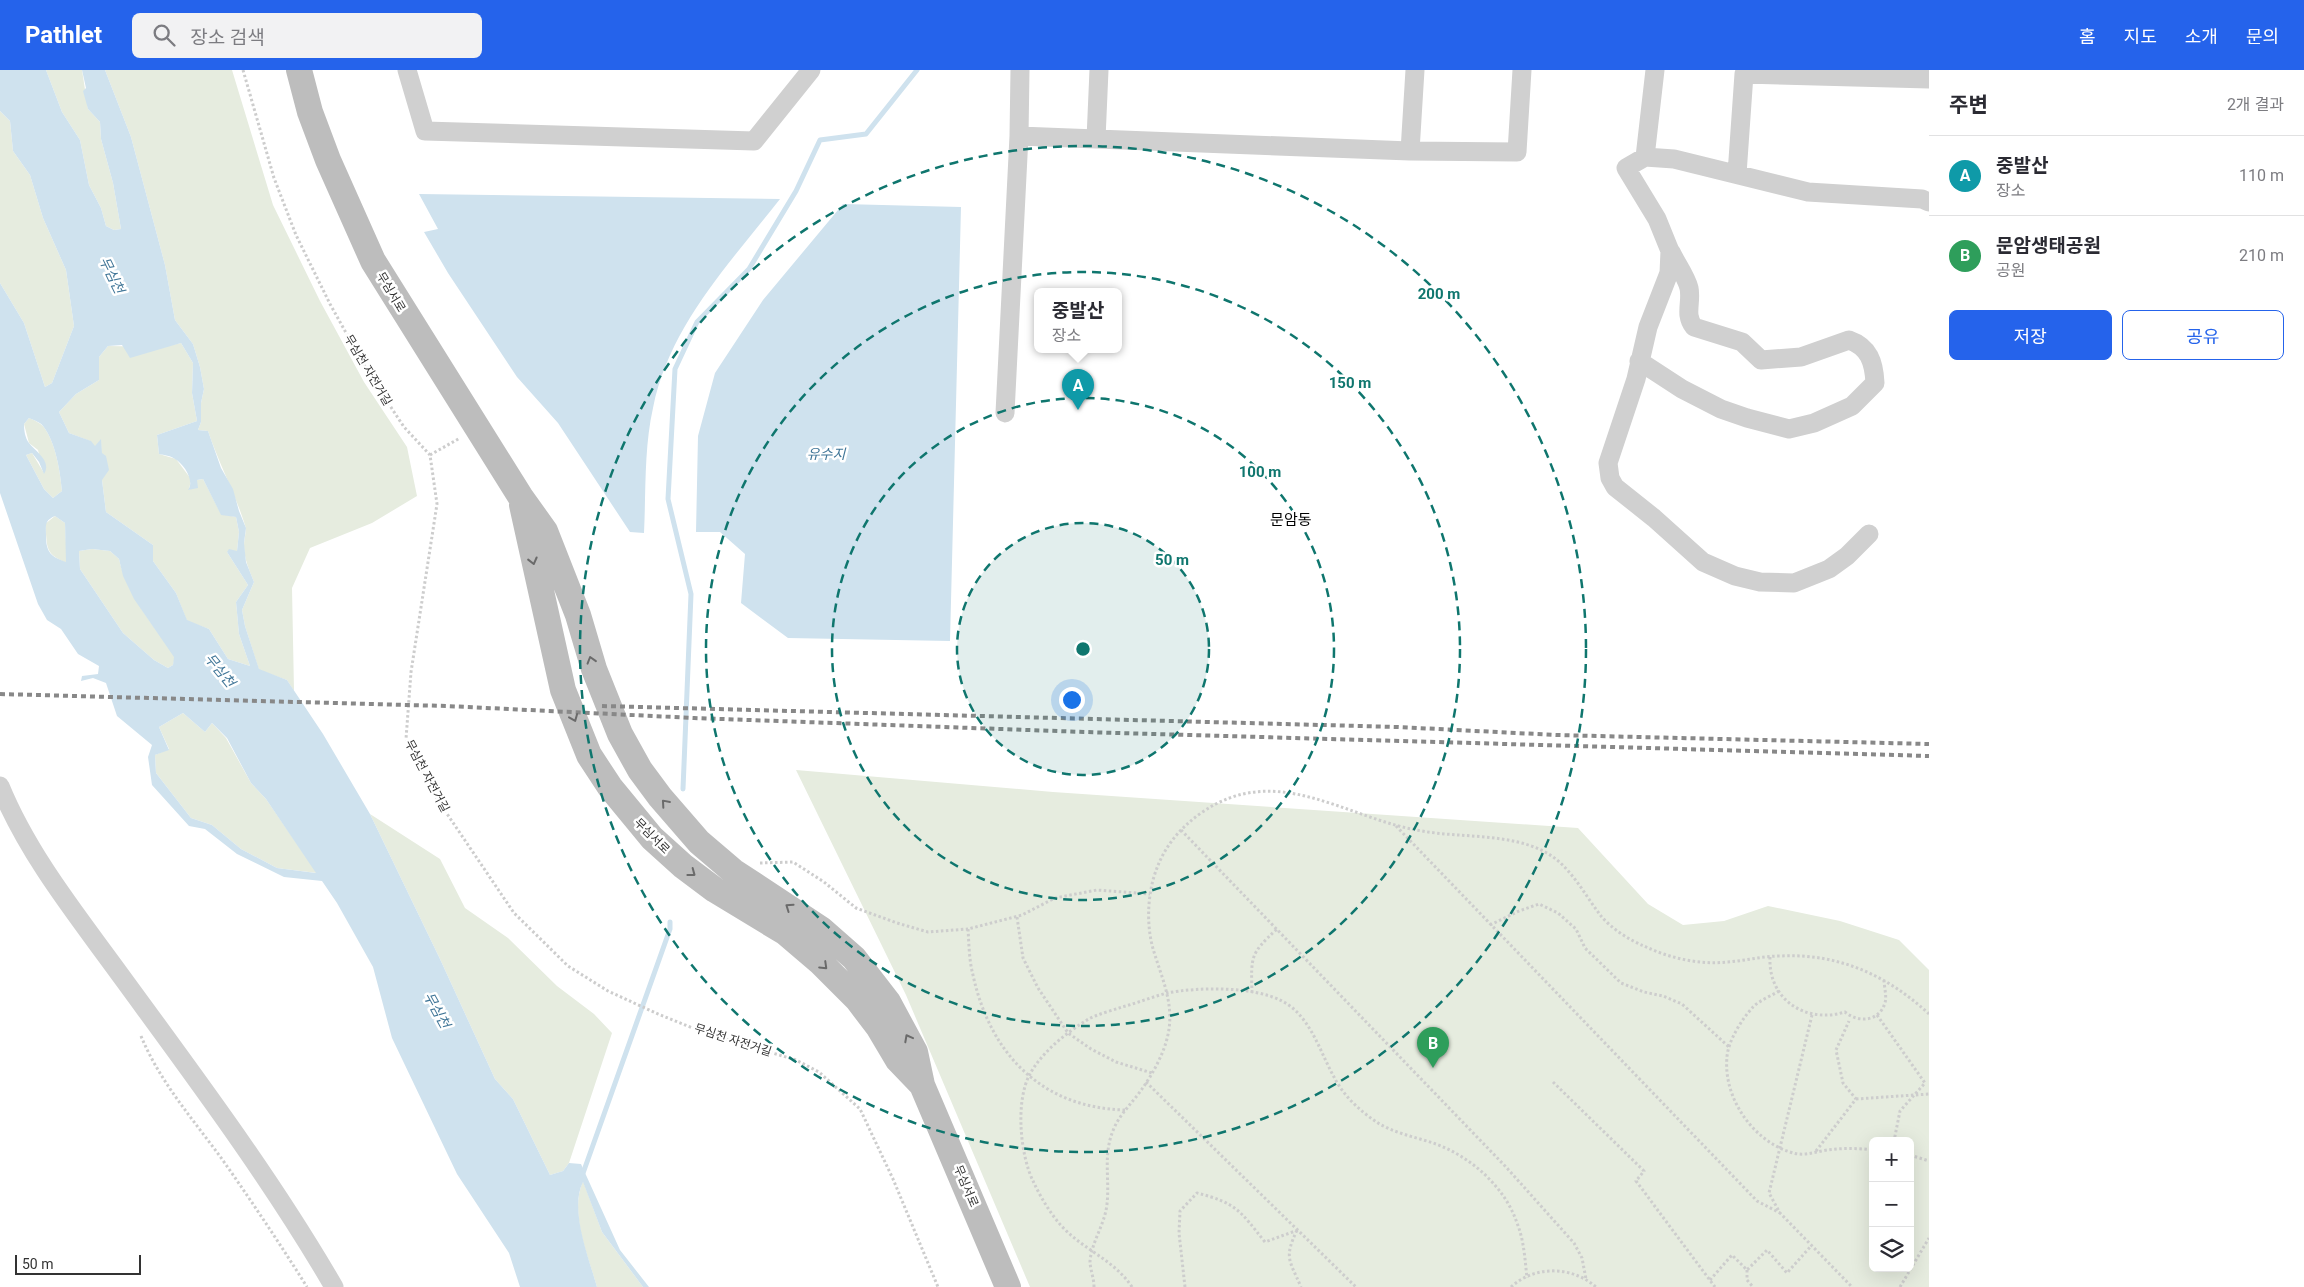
<!DOCTYPE html>
<html lang="ko">
<meta charset="utf-8">
<style>
:root{--surface:#fff;--page:#f2f2f3;--text:#2b2b33;--muted:#7c7c81;--line:#e1e1e2;--accent:#2563eb}
body{margin:0;font-family:Roboto,"Noto Sans KR",sans-serif;background:var(--page);color:var(--text)}
.controls{position:absolute;right:15px;bottom:15px;display:grid;overflow:hidden;border-radius:8px;box-shadow:0 5px 20px #0002}
.controls button{width:45px;height:45px;display:grid;place-items:center;padding:0;border:0;border-bottom:1px solid var(--line);background:var(--surface);color:var(--text);font:25px sans-serif}
.scale{position:absolute;left:15px;bottom:12px;width:126px;box-sizing:border-box;padding-left:5px;border:2px solid #333;border-top:0;font-size:14px;line-height:18px;white-space:nowrap;color:#333;-webkit-text-stroke:4px #fff;paint-order:stroke}
.you{position:absolute;left:1071px;top:629px;width:18px;height:18px;margin:-12px;border:4px solid #fff;border-radius:50%;background:#1a73e8;box-shadow:0 0 0 8px #1a73e833}
.badge{display:grid;place-items:center;width:32px;height:32px;border-radius:50%;background:var(--accent);color:#fff;font-size:16px;font-weight:700}
.pin{position:absolute;translate:-50% -41px;filter:drop-shadow(0 1px 2px #0008)}
.pin::after{content:'';position:absolute;top:26px;width:18px;height:15px;background:inherit;clip-path:polygon(0 0,100% 0,50% 100%)}
.popup{position:absolute;left:1034px;top:218px;width:88px;height:65px;box-sizing:border-box;display:grid;place-content:center;border-radius:8px;background:var(--surface);filter:drop-shadow(0 1px 4px #0005);font-size:16px;white-space:nowrap;color:var(--muted)}
.popup b{font-size:19px;color:var(--text)}
.popup::after{content:'';position:absolute;left:50%;top:100%;margin-left:-10px;border:10px solid transparent;border-top-color:var(--surface)}
.list{margin:0;padding:0;list-style:none}
h2{display:flex;justify-content:space-between;align-items:center;height:65px;margin:0;padding:0 20px;font-size:21px}
h2 small{font-size:16px;font-weight:400;color:var(--muted)}
.list li{display:grid;grid-template-columns:32px 1fr auto;gap:15px;align-items:center;box-sizing:border-box;height:80px;padding:0 20px;border-top:1px solid var(--line)}
.list b{display:block;font-size:19px;white-space:nowrap}
.list p{margin:0;font-size:16px;white-space:nowrap;color:var(--muted)}
.list em{font-size:16px;font-style:normal;color:var(--muted)}
.actions{display:flex;gap:10px;padding:15px 20px}
.actions a{flex:1;padding:11px 0;border:1px solid var(--accent);border-radius:8px;text-align:center;font-size:18px;color:var(--accent)}
.actions .main{background:var(--accent);color:#fff}
.icon{flex:none;width:28px;height:28px;fill:none;stroke:currentColor;stroke-width:2;stroke-linecap:round;stroke-linejoin:round}
.map{position:relative;flex:none;width:1929px;height:1217px;overflow:hidden}
header{display:flex;align-items:center;gap:30px;box-sizing:border-box;height:70px;padding:0 25px;background:var(--accent);color:#fff}
header strong{font-size:24px}
nav{display:flex;gap:28px;margin-inline-start:auto;font-size:18px}
.search{width:350px;height:45px;background:var(--page);display:flex;align-items:center;gap:12px;box-sizing:border-box;padding:0 18px;border-radius:8px;color:var(--muted);font-size:19px}
main{display:flex}
aside{flex:1;background:var(--surface)}
.map>svg:first-child{display:block}
</style>
<header>
<strong>Pathlet</strong>
<div class="search"><svg class="icon" aria-label="search" viewBox="0 0 24 24"><circle cx="10" cy="10" r="6"/><path d="M15 15l6 6"/></svg>장소 검색</div>
<nav><a>홈</a><a>지도</a><a>소개</a><a>문의</a></nav>
</header>
<main>
<div class="map">
<svg width="1929" height="1217" viewBox="0 0 1929 1217">
<rect width="100%" height="100%" fill="#fff"/>
<path fill="#e6ecdf" fill-rule="evenodd" d="M46 0H82L88 39 100 52 101 69 113 113 121 159 114 160 106 156 101 138 89 115 80 70 62 42Z
M105 0H232L273 135 320 231 364 312 407 377 417 426 372 453 310 478 292 518 294 621 287 610 259 600 245 556 242 540 254 512C249 499 244 489 244 475 244 468 247 461 245 455 235 423 219 394 208 361L198 360 201 352V333L204 319 200 297 193 274 175 250 165 195 131 67Z
M0 41 10 51 13 81 30 105 43 148 66 200 74 256 52 313 45 317 24 253 0 213Z
M181 273 193 293 192 323 197 351 157 365 159 384 176 389 191 409 189 420 197 410 203 409 221 444 236 447 239 462 237 481 227 482 248 515 236 532 239 564 250 596 228 589 209 559 187 551 176 523 153 491V475L106 442 102 410 101 370 95 377 90 371 69 363 59 342 76 324 99 310V287L108 276 163 277Z
M29 348C34 350 40 353 43 356 56 373 60 401 62 421L53 428 44 419 26 385 32 383 44 403 38 380 29 373 24 354Z
M55 446 65 453 67 493C43 484 48 475 45 454Z
M92 479 110 481 119 489C127 526 154 555 175 587L173 595 168 598 154 590 123 563 80 499 79 481Z
M183 643 205 662 212 653 226 668 251 713 266 729 317 803 277 798 241 779 212 755 191 748 156 703 155 685 169 679 159 657Z
M796 700 1053 722 1578 758 1648 834 1683 855 1724 851 1768 836 1840 851 1899 870 1929 900V1217H1030L906 925ZM1873 1071H1910V1198H1873Z
M370 744 440 789 465 838 508 868 557 916 594 944 612 963 569 1093 563 1101 550 1105 513 1029 495 1009 440 889Z
M583 1111 602 1162 643 1217H597C588 1185 569 1143 583 1111Z"/>
<path fill="#cfe2ee" fill-rule="evenodd" d="M0 0H46L62 42 80 70 89 115 101 138 106 156 114 160 121 159 113 113 101 69 100 52 88 39 83 21 86 18 82 0H105L131 67 165 195 175 250 193 274 200 297 204 319 201 333V352L198 360 208 361 221 398 233 419 239 441 246 458 244 473 246 492 254 512 242 540 245 556 259 599 287 610 323 664 370 744 440 889 495 1009 513 1029 550 1105 563 1101 569 1093 581 1094 620 1180 649 1217H643L602 1162 583 1112C569 1139 589 1188 597 1217H520L509 1183 457 1104 392 968 373 897 337 833 322 811 284 807 237 784 205 759 189 756 152 715 148 687 152 675 117 646 106 613 93 608 81 611 82 606 98 604 99 596 78 584 61 559 47 550 38 534 0 423V213L24 253 45 317 52 313 74 256 66 200 43 148 30 105 13 81 10 51 0 41ZM181 273 193 293 192 323 197 351 157 365 159 384C164 385 171 386 175 389 184 394 195 411 188 420L198 418 197 410 203 409 221 445 236 447 239 462 237 481 229 479 227 482 248 515 236 532 239 564 250 596 228 589 209 559 187 550 176 523 153 491V475L106 442 102 410 109 400 106 386 102 383 101 369 95 376 91 371 69 363 59 342 76 324 99 310V287L108 276 122 275 130 288ZM29 348C33 350 40 352 43 356 56 373 60 401 62 421L53 428 44 419 26 385 32 383 39 392 44 404C52 391 36 382 29 373 25 368 24 360 24 354ZM55 446 65 453 66 492C51 487 46 482 46 466 46 455 44 451 55 446ZM92 479 110 481 119 489 123 506 134 529 174 587 173 595 168 598 154 590 123 563 80 499 79 481ZM183 643 205 662 212 653 227 668 251 713 266 729 316 803 277 798 241 779 212 755 191 748 156 703 155 685 169 680 159 657Z
M419 124 780 129C730 193 669 256 653 338 644 378 646 422 644 463L630 462 558 353 517 307 448 203 424 162 438 159Z
M843 134 961 137 950 571 788 568 741 533 745 484 720 462H696L698 366 715 303 763 230Z"/>
<g fill="none" stroke-linecap="round" stroke-linejoin="round">
<path stroke="#cfe2ee" stroke-width="5" d="M683 719 691 524 668 429 675 299 697 252 749 199 796 121 820 70 866 64 917 0
M582 1106 670 859V852"/>
<path stroke="#cdcdcd" stroke-width="3" stroke-dasharray="2.5 2.5" stroke-linecap="butt" d="M243 0 274 108 296 165 330 234 369 304 404 357 430 385 437 434 411 602 406 669 435 726 514 843 568 896 608 921 658 944 705 963 796 990 819 1002 860 1039 893 1109 938 1217
M430 385 460 368
M1396 756 1757 1131 1780 1143
M1181 760 1506 1097 1574 1173 1582 1188 1586 1209
M760 793 793 792 824 812 856 838 897 853 928 862 968 859
M1017 847 1023 888 1038 918 1068 963 1091 979 1116 992 1152 1003
M1490 855 1519 841 1539 834 1558 843 1576 859 1585 878 1621 913 1644 922 1663 926 1682 934 1729 977
M1770 887C1768 930 1806 954 1845 942 1858 953 1879 952 1885 933 1887 926 1884 917 1884 909
M1779 921C1771 926 1760 930 1753 937 1742 949 1728 971 1727 987 1723 1027 1752 1070 1790 1082 1803 1087 1814 1082 1827 1080 1842 1078 1858 1078 1873 1080
M1252 923C1251 886 1250 884 1277 859
M1812 945 1769 1123 1780 1143 1852 1217
M1877 945 1925 1013 1900 1041 1894 1071
M141 966C161 1015 199 1056 229 1099 256 1138 282 1177 307 1217
M1146 1012 1356 1217
M1553 1012 1644 1101 1636 1111 1715 1217
M1856 1029 1929 1024
M1125 1040C1042 1038 990 984 973 905 969 890 969 874 968 859L1022 845 1055 828 1097 820 1150 824
M1816 1081 1856 1029 1843 1013 1836 980 1849 951
M1910 1085 1929 1091
M1297 1160C1284 1188 1289 1189 1301 1217
M1747 1200V1210L1753 1217
M1710 1210 1732 1185 1747 1200 1767 1180 1787 1203 1811 1176
M1094 1217C1094 1208 1090 1199 1090 1191 1092 1171 1105 1154 1107 1134 1110 1107 1102 1083 1115 1056 1122 1042 1133 1032 1142 1019 1154 1002 1166 980 1169 959 1173 932 1162 908 1154 882 1147 860 1147 833 1153 810 1161 781 1177 760 1201 743 1277 690 1346 749 1422 761 1460 768 1510 763 1545 782 1570 795 1584 824 1601 846 1611 858 1629 870 1644 876 1669 888 1699 895 1727 892 1745 891 1762 886 1780 886 1838 883 1887 905 1929 944
M1132 1217C1117 1194 1092 1183 1072 1166 1056 1153 1043 1132 1034 1113 1020 1086 1015 1031 1030 1004 1042 982 1066 963 1087 950 1097 944 1111 941 1122 937 1137 933 1152 927 1167 923 1199 917 1253 916 1282 931 1310 945 1320 982 1334 1007 1343 1025 1359 1040 1375 1051 1392 1063 1416 1067 1436 1074 1471 1087 1505 1117 1517 1153 1524 1170 1525 1190 1527 1208
M1185 1217 1179 1163 1180 1141 1197 1123C1237 1133 1240 1141 1265 1172L1298 1160
M1511 1217C1535 1195 1572 1196 1596 1217
M1900 1217 1929 1168"/>
<path stroke="#d0d0d0" stroke-width="19" d="M407 0 425 61 754 71 811 0
M1020 0 1019 66 1410 81 1415 0
M1655 0 1645 87 1674 89 1808 122 1922 129 1929 132
M1096 69 1099 0
M1410 81 1517 82 1522 0
M1645 87 1626 98 1657 149 1670 181 1669 203 1648 257 1636 309 1608 393 1610 408 1615 417 1654 448 1703 492 1735 506 1760 512 1794 513 1829 499 1847 486 1869 464
M1737 104 1744 4 1929 9
M1639 291 1682 319 1721 339 1747 348 1789 359 1814 353 1852 336 1875 313C1874 292 1869 277 1849 270L1801 287 1761 290 1742 272 1694 257C1684 245 1692 232 1689 218 1686 206 1676 193 1671 182
M1005 343 1019 66
M0 716C29 787 80 849 124 910 197 1010 272 1110 334 1217"/>
<path stroke="#bdbdbd" stroke-width="26" d="M299 0 310 42 328 90 373 191 520 426 545 461 578 545 594 599 620 664 640 700 660 727 699 772 733 801 821 859 854 888 888 932 915 982 922 1015 1008 1217
M522 435 563 620 589 685 610 717 652 768 683 796 715 820 786 863 820 892 857 929 879 958 898 990 922 1015"/>
<path stroke="#888" stroke-width="4" stroke-dasharray="5 4" stroke-linecap="butt" d="M0 624 446 636 694 648 1084 662 1929 686
M602 636 1398 657 1556 665 1929 674"/>
</g>
<defs><path id="oneway-chevron" d="M-2-3.5L2.5 0L-2 3.5" fill="none" stroke-width="1.6" stroke-linecap="round" stroke-linejoin="round" transform="scale(1.25)"/></defs>
<g stroke="#6a6a6a">
<use href="#oneway-chevron" transform="translate(533 491) rotate(76)"/>
<use href="#oneway-chevron" transform="translate(591 590) rotate(-107)"/>
<use href="#oneway-chevron" transform="translate(574 648) rotate(68)"/>
<use href="#oneway-chevron" transform="translate(665 733) rotate(-131)"/>
<use href="#oneway-chevron" transform="translate(692 803) rotate(37)"/>
<use href="#oneway-chevron" transform="translate(789 837) rotate(-145)"/>
<use href="#oneway-chevron" transform="translate(824 896) rotate(44)"/>
<use href="#oneway-chevron" transform="translate(908 968) rotate(-118)"/>
</g>
<circle cx="1083" cy="579" r="126" fill="#0f766e" fill-opacity=".12"/>
<g fill="none" stroke="#0f766e" stroke-width="2.5" stroke-dasharray="9 6">
<circle cx="1083" cy="579" r="126"/>
<circle cx="1083" cy="579" r="251"/>
<circle cx="1083" cy="579" r="377"/>
<circle cx="1083" cy="579" r="503"/>
</g>
<g text-anchor="middle" dominant-baseline="central" stroke-width="5" stroke-linejoin="round" paint-order="stroke">
<g font-size="12" fill="#333" stroke="#fff">
<text transform="translate(391 222) rotate(59)">무심서로</text>
<text transform="translate(368 300) rotate(59)">무심천 자전거길</text>
<text transform="translate(427 706) rotate(62)">무심천 자전거길</text>
<text transform="translate(652 766) rotate(45)">무심서로</text>
<text transform="translate(733 970) rotate(18)">무심천 자전거길</text>
<text transform="translate(966 1116) rotate(67)">무심서로</text>
</g>
<g font-size="14" font-style="italic" fill="#3f7597" stroke="#fff">
<text transform="translate(112 205) rotate(64)">무심천</text>
<text x="826" y="384">유수지</text>
<text transform="translate(220 600) rotate(51)">무심천</text>
<text transform="translate(437 940) rotate(61)">무심천</text>
</g>
<g font-size="15" fill="#000" stroke="#fff">
<text x="1291" y="450">문암동</text>
</g>
</g>
<circle cx="1083" cy="579" r="8" fill="#0f766e" stroke="#fff" stroke-width="2.5"/>
<g font-size="15" text-anchor="middle" font-weight="bold" fill="#0f766e" stroke="#fff" stroke-width="5" stroke-linejoin="round" paint-order="stroke">
<text x="1439" y="229">200 m</text>
<text x="1350" y="318">150 m</text>
<text x="1260" y="407">100 m</text>
<text x="1172" y="495">50 m</text>
</g>
</svg>
<div class="controls">
<button>+</button>
<button>−</button>
<button><svg class="icon" aria-label="layers" viewBox="0 0 24 24"><path d="M12 4l9 5-9 5-9-5zM3 14l9 5 9-5"/></svg></button>
</div>
<div class="scale">50 m</div>
<div class="you"></div>
<div class="pin badge" style="left:1078px;top:340px;background:#0f9aa8">A</div>
<div class="popup"><b>중발산</b>장소</div>
<div class="pin badge" style="left:1433px;top:998px;background:#2e9e5b">B</div>
</div>
<aside>
<h2>주변<small>2개 결과</small></h2>
<ul class="list">
<li><span class="badge" style="background:#0f9aa8">A</span><div><b>중발산</b><p>장소</p></div><em>110 m</em></li>
<li><span class="badge" style="background:#2e9e5b">B</span><div><b>문암생태공원</b><p>공원</p></div><em>210 m</em></li>
</ul>
<div class="actions"><a class="main">저장</a><a>공유</a></div>
</aside>
</main>
